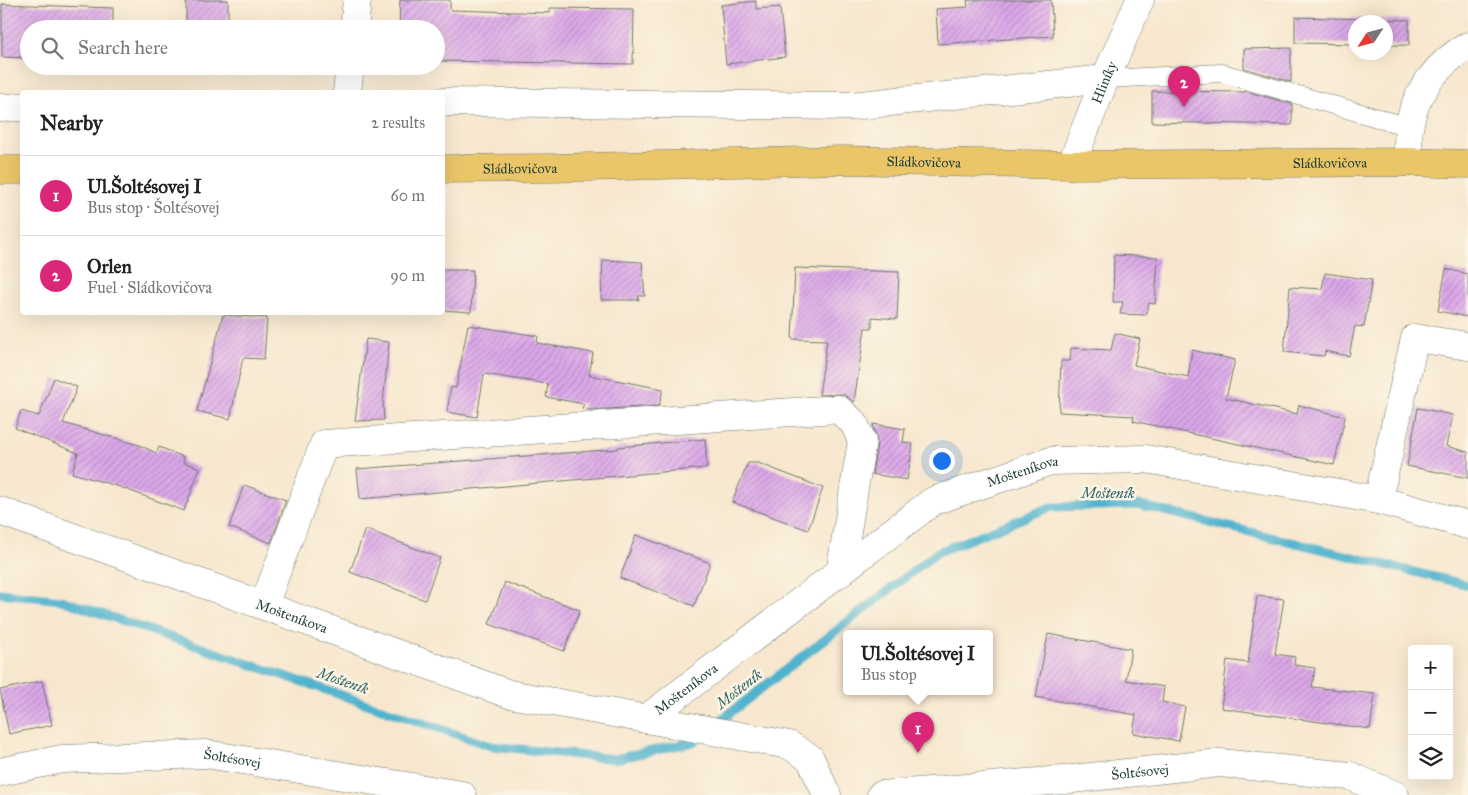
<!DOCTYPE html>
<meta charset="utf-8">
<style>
:root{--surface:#fff;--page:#f6f6f6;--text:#222;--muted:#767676;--line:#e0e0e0;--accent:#db2777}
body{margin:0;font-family:"IM FELL Great Primer",serif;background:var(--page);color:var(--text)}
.controls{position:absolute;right:15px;bottom:15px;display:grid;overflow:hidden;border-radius:5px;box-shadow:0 5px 20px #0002}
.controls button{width:45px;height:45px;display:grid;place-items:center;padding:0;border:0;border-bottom:1px solid var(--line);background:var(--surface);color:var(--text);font:25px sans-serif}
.compass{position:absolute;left:1348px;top:15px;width:45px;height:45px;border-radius:50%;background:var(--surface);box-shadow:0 5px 20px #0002;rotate:234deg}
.you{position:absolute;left:941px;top:460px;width:18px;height:18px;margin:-12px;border:4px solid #fff;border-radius:50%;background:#1a73e8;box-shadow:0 0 0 8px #1a73e833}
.badge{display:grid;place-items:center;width:32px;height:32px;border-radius:50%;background:var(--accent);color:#fff;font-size:16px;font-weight:700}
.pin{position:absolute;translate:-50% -41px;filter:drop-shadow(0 1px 2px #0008)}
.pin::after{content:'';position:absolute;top:26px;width:18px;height:15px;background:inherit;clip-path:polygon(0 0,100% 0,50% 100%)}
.popup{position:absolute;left:843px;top:630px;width:150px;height:65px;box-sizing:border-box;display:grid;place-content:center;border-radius:5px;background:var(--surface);filter:drop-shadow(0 1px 4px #0005);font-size:16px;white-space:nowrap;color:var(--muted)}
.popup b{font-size:19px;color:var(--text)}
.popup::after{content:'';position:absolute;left:50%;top:100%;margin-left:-10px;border:10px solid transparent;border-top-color:var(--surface)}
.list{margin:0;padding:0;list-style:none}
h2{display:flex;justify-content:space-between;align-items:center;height:65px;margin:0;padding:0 20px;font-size:21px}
h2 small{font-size:16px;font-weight:400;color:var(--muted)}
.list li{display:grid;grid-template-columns:32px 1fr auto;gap:15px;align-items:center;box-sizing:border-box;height:80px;padding:0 20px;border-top:1px solid var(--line)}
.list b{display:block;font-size:19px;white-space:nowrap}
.list p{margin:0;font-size:16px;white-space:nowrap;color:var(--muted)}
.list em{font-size:16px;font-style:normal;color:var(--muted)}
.icon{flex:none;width:28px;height:28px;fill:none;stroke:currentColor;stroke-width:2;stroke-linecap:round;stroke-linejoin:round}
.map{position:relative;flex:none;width:1468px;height:795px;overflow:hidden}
.search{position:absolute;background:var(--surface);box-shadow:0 5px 20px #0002;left:20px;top:20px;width:425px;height:55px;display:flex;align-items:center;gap:12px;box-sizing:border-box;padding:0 18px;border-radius:28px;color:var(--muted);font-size:19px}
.panel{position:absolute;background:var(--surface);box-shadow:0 5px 20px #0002;left:20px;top:90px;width:425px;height:225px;border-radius:5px}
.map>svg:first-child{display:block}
</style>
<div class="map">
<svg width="1468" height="795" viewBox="0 0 1468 795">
<defs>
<pattern id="building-hatch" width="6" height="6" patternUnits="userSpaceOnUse" patternTransform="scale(1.25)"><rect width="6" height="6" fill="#dca7ea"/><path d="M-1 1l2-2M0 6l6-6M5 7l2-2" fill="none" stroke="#b289be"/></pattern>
</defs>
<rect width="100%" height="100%" fill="#fcf5e5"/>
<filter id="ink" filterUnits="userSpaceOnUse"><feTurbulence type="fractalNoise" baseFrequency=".02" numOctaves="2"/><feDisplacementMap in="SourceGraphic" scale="10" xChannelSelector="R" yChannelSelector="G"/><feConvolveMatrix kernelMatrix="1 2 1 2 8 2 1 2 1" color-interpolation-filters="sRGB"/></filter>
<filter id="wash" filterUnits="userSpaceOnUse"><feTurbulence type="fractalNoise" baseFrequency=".0096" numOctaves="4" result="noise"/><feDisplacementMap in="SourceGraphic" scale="20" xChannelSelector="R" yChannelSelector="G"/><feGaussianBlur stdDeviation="1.12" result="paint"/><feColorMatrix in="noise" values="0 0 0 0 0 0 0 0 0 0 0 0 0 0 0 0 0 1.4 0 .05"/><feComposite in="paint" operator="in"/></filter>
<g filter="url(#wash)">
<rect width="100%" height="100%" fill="#f7e7ce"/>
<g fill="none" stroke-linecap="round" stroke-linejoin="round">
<path stroke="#4fb3ce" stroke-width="9" d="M0 593 61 600 491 746 615 759 693 742 703 734
M713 726 938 552 1051 507 1139 505 1468 585"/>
</g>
<g id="blocks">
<path fill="url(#building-hatch)" d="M186 0H228V29H186Z
M400 0H450V10L550 13V8L634 9 633 64 436 61V29H399Z
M967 0H1051L1053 36 938 44 936 9 968 7Z
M756 1V9L780 7 785 57 726 64 721 5Z
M2 4 113 8V29H29V58L2 57Z
M1295 17 1409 20V45H1386V22H1356V44L1295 43Z
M1291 48V82L1244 68V49Z
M1152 91 1245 92V91L1292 104V125L1152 122Z
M1114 255 1158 257 1155 304 1149 303 1146 315 1120 314 1123 302H1113Z
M603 260 642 262 645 296H638L639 300H601Z
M795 268 899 272 897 319 872 317V328H865L854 402 843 394 819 395 827 340 792 339Z
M1446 269 1468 274V317L1438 311Z
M442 270H473L471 312 442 310Z
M1325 273 1372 280 1364 327 1355 326 1349 356 1325 351 1324 356 1284 352 1290 287 1322 289Z
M223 315 267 318 264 359 243 358 230 419 197 411Z
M468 325 538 336 537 343 593 353 589 375 663 389 659 406 591 410 582 408 584 404 546 397 548 384 484 374 477 417 447 412 451 387 456 388Z
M1115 333 1140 339 1134 365 1188 377 1192 350 1235 360 1226 398 1297 414 1299 405 1345 417 1334 465 1133 421 1134 416 1059 412 1061 361H1070L1071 348 1111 350Z
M366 339 389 342 383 404 384 420 355 421Z
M54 378 77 387 63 423 139 445 156 453 159 447 184 457 183 462 200 468 184 511 120 487 72 473 78 453 15 428 21 411 39 416Z
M1418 408 1453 415 1446 446 1468 452V478L1407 466Z
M873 424 905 429 903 442 913 444 907 480 872 474 877 443Z
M705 439 707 468 360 499 357 469 618 449V447Z
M748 463H758L823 488 808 530 732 502Z
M244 485 286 500 271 543 229 527Z
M365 529 440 558 425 600 350 572Z
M636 535 710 563 694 606 620 578Z
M505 582 580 610 564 651 489 624Z
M1257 596 1284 599 1275 654 1295 657 1294 665 1315 668 1312 687 1375 694 1370 729 1221 708 1227 660 1248 663Z
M1048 634 1131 649 1126 680 1164 687 1162 702 1185 707 1179 741 1133 733 1136 715 1036 697Z
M42 681 52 725 9 734 0 690Z"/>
</g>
</g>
<g filter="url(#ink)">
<use href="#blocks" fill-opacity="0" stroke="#6b786a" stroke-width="1"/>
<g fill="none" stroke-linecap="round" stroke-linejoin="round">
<g stroke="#6b786a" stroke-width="19">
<path id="service" d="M1105 79 1222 73 1409 127"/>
</g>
<g stroke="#6b786a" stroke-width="29">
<g id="minor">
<path d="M354 29 357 0"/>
<path d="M347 92 350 66"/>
<path d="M442 102 851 106 1105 79"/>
<path d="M0 108 22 107"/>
<path d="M1407 162C1408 151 1408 139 1409 128 1414 94 1438 62 1468 46"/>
<path id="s1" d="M1071 165 1105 79 1140 0"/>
<path d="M1378 500 1415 338 1468 346"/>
<path id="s2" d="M0 511 509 694 789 745 810 758 827 795"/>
<path d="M264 605 324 444 838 409 854 423 862 441 840 573"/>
<path id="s3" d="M646 719 933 501 1051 461 1146 459 1378 500 1468 525"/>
<path id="s4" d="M0 772 62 759 206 754 462 795"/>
<path id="s5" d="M881 795 1063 780 1220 763 1350 776 1395 795"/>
</g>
</g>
<g stroke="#6b786a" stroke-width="29">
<g id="primary">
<path id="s6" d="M442 169 552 168 841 160 1071 165 1407 162 1468 164"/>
<path d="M0 170H22"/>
</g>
</g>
<use href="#service" stroke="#fff" stroke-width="18"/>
<use href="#minor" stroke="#fff" stroke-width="28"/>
<use href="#primary" stroke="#ebc669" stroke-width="28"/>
</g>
</g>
<g text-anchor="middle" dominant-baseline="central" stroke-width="5" stroke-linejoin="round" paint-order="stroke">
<g font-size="14" fill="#1f3d34" stroke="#fcf5e5">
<text stroke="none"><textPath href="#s1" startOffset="89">Hliníky</textPath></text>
<text stroke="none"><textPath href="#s6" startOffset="482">Sládkovičova</textPath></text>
<text stroke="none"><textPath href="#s6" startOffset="888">Sládkovičova</textPath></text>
<text stroke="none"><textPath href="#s6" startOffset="78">Sládkovičova</textPath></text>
<text stroke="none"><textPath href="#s3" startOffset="455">Mošteníkova</textPath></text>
<text stroke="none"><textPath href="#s2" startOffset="310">Mošteníkova</textPath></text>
<text stroke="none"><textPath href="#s3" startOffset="50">Mošteníkova</textPath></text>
<text stroke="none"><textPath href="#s4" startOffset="234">Šoltésovej</textPath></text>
<text stroke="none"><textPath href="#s5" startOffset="260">Šoltésovej</textPath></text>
</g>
<g font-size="15" font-style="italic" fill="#2d6062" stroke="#fcf5e5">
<text x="1108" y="493">Mošteník</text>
<text transform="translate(343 681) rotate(19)">Mošteník</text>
<text transform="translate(739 689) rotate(-38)">Mošteník</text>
</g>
</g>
</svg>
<div class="controls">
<button>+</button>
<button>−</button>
<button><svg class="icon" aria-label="layers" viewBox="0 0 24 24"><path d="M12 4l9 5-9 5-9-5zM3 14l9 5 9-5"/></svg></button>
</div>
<svg class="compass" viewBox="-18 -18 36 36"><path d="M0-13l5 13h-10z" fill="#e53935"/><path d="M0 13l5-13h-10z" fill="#767676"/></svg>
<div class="you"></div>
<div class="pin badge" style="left:918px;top:753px">1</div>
<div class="popup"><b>Ul.Šoltésovej I</b>Bus stop</div>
<div class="pin badge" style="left:1184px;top:107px">2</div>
<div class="search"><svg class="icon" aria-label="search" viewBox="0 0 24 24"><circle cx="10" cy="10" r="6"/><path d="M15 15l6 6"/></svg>Search here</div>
<section class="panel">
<h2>Nearby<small>2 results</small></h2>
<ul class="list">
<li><span class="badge">1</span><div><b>Ul.Šoltésovej I</b><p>Bus stop · Šoltésovej</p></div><em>60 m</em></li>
<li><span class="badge">2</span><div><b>Orlen</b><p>Fuel · Sládkovičova</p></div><em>90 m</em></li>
</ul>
</section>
</div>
